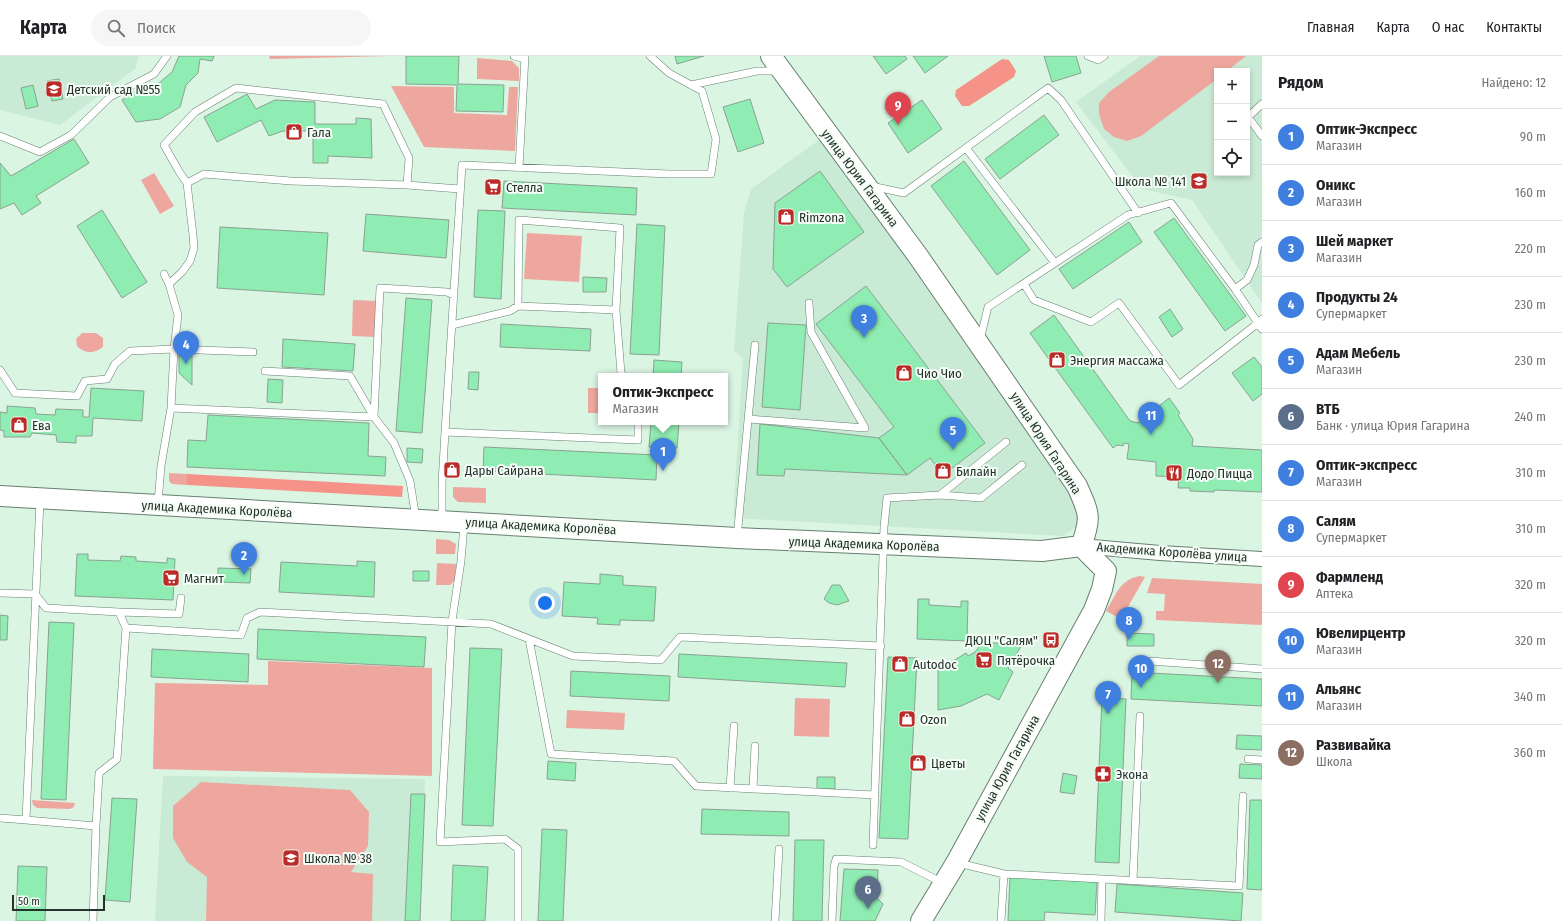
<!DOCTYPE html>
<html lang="ru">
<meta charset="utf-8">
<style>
:root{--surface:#fff;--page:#f6f6f6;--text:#202124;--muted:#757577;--line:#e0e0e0;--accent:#bb2c28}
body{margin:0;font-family:"Fira Sans Condensed",sans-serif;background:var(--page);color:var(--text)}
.controls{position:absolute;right:12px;top:12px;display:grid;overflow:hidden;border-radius:0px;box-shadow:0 2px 6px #0003}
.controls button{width:36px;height:36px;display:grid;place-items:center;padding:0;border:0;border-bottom:1px solid var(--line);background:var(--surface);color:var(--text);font:20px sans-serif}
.scale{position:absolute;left:12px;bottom:10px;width:93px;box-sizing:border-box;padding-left:4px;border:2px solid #27312b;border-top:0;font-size:11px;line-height:14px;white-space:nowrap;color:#27312b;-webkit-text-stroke:3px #f4fef7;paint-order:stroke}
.you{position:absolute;left:545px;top:547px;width:14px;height:14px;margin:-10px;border:3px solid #fff;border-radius:50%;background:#1a73e8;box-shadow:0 0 0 6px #1a73e833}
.badge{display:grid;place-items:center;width:26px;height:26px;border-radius:50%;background:var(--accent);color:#fff;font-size:13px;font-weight:700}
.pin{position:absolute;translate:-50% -33px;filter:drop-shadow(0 1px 2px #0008)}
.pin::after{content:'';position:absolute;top:21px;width:14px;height:12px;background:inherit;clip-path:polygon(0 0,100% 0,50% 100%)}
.popup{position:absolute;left:598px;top:317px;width:130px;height:52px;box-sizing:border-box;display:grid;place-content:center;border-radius:0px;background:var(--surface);filter:drop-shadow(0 1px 3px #0005);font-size:13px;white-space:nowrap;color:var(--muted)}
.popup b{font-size:15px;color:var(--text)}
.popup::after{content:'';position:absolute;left:50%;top:100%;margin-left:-8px;border:8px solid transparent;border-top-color:var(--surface)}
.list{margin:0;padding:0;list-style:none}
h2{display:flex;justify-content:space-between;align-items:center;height:52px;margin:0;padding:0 16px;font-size:17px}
h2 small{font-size:13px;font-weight:400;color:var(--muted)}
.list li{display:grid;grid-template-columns:26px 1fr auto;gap:12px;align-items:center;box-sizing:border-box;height:56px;padding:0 16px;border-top:1px solid var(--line)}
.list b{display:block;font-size:15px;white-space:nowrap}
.list p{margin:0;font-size:13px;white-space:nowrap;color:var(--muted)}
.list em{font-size:13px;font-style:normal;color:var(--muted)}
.icon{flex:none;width:22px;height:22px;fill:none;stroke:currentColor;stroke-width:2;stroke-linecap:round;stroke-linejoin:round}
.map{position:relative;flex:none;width:1262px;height:865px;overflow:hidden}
header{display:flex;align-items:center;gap:24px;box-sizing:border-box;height:56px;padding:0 20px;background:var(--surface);border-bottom:1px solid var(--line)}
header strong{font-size:19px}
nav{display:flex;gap:22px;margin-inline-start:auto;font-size:14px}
.search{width:280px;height:36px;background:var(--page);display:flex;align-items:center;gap:10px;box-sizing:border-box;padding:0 14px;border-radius:22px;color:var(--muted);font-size:15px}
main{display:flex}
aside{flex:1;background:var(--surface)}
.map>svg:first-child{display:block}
</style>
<header>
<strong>Карта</strong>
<div class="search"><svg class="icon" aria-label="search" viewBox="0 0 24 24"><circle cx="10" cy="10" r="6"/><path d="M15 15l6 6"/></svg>Поиск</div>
<nav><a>Главная</a><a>Карта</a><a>О нас</a><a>Контакты</a></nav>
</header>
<main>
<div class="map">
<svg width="1262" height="865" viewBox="0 0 1262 865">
<rect width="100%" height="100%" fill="#dbf5e3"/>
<path fill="#c9ead4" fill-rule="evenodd" d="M0 0H138L136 12 60 69 0 54Z
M1140 0H1262V247L1192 144 1142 133 1076 46ZM1217 15H1247V117H1217Z
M822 82 1083 445 1079 469 1063 480 733 462 743 302 734 294 744 157 751 133Z
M163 720 425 723 420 865H155Z"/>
<path fill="#eea79e" d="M269 0H390L270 3Z
M1159 0H1246L1227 15H1217V23L1141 80 1127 85 1114 81 1104 73 1099 58V47L1109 36Z
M477 2 512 5 519 12V25L477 23Z
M391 30 454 31V57L507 59 509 31H518L515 95 424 91Z
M154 117 174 150 160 158 141 124Z
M527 177 582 180 579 226 524 223Z
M353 244 377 245 376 281 352 280Z
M82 277H96L103 282V291C94 298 85 298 77 290L76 283Z
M588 332H601V357H588Z
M169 417 187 418V429L172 428 169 425Z
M453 431 486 432V447L458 446 453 441Z
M436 483 449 484 456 488 455 498H436Z
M437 507 456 508 455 524 450 529H436Z
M1140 520 1145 521 1121 563 1106 555C1116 539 1120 523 1140 520Z
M1152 522 1262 528V569L1156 564V555H1164L1165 538 1147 537Z
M268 605 432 612V720L153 713 155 627 268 629Z
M795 642 830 643 829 681 794 680Z
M567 654 625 657 624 674 566 672Z
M201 726 350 734 369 756 368 790 351 816 373 818 372 865H206L207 821 187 806 173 782V750Z
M32 744 75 747 74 751 70 753 37 752 33 749Z"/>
<path fill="#f59388" d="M1002 3 1009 4 1016 15 1014 21 969 50H962L955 40 956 34Z
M187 418 403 430 402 441 187 429Z"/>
<path fill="#8fecb2" stroke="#8aa292" d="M179 0H214L212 5 200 3 198 17 186 29 180 51 160 63 136 66 122 44 137 34 146 38 172 16Z
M406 0H459L458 28 504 29 503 56 456 55 457 29 406 28Z
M675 0H704L677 8Z
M873 0H905L907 3 886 18Z
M913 0H948L925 17Z
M1044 0H1076L1081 17 1052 26Z
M59 23 63 43 52 45 47 25Z
M33 29 38 50 26 53 21 32Z
M247 38 256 53 275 44 315 46V68H356V62L371 63 372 102 328 100V107H313V75H283L269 80 261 64 217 86 204 61Z
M750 43 764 87 738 96 723 51Z
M922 44 942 73 908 97 888 67Z
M1044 59 1059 79 1000 123 985 103Z
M74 83 89 107 36 140 41 147 22 159 14 147 0 153V107L11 120Z
M964 105 1030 194 997 219 931 130Z
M820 115 864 176 787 231 773 213 775 147Z
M486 125 500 126V137L486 136Z
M504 125 637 132 636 159 502 152Z
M102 154 147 226 122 242 77 170Z
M478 154 505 155 501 243 474 241Z
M366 158 449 164 446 202 363 195Z
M1174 162 1246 260 1225 275 1154 176Z
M1129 166 1142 186 1073 233 1059 213Z
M637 168 665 170 659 299 630 298Z
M220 171 328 177 324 239 217 232Z
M583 221 607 222 606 236H583Z
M866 230 985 387 943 419 930 402 907 419 879 382 894 371 816 268Z
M406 242 432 244 422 377 396 375Z
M1170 253 1183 273 1172 281 1159 261Z
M1054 259 1130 365 1138 367 1169 342 1180 357 1178 359 1193 383 1192 390 1262 394V436L1214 434V436L1190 435V432H1178L1179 421 1156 420V406L1127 403 1129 388 1124 387 1123 390 1117 389 1113 392 1030 277Z
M768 267 806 269 800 354 762 351Z
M501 268 591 273 590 295 500 291Z
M283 283 355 288 353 315 282 311Z
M179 299 192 300V329L179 317Z
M1254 301 1262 311V338L1253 345 1232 317Z
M654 304 682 306 681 320H653Z
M469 316H479L478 334 468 333Z
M268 323 283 324 282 347 267 346Z
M91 332 144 335 142 365 93 362 92 380H76V387L57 386 56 379 32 377 30 381H4V375L0 374V356L7 357V350L35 352 36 358 55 359 56 353 83 354V361H89Z
M208 359 369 367 368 400 386 401 385 420 187 411 188 384 206 385Z
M651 366H679L677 392 649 391Z
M760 368 879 382 907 419 785 413 784 420 757 419Z
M484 391 657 399 656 424 483 415Z
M407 392 423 393 422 407 407 406Z
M77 498H88V504L120 505 121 500 136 501V505L167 507V502L175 503 173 544 75 540Z
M357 505 375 506 374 541 279 536 281 506 357 510Z
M218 512 251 513 250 527 218 526Z
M413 515H429V525H413Z
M600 518 623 520V529L656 531 654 565 620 564V569L597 568 598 562 562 560 564 526 600 528Z
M832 529H840L849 545 837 549 829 547 824 543Z
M918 543H929V549L961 551V545H968L967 585 917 583Z
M0 559 8 560 7 584H0Z
M49 566 74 567 66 744 41 743Z
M258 573 426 581 424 611 257 603Z
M1127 577 1154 578V590H1127Z
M982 587H1023L1008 612 1013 616 999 644 987 638 961 650 938 654V609L953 605 966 597 968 600 975 596Z
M470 592 502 593 493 770 462 769Z
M152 593 249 598 248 626 151 621Z
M679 598 847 607 845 631 678 621Z
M888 601 917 602 908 783 879 782Z
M571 615 670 620 669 645 570 640Z
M1132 616 1262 623V650L1131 643Z
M1102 642 1126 643 1119 807 1095 806Z
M1237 679 1262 680V694L1236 693Z
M548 705 576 707 575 725 547 723Z
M1240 708 1262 709V723L1239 722Z
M1063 717 1077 720 1074 738 1060 736Z
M817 721H835V733H817Z
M411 738H425L420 865H405Z
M112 742 137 743 130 846 105 844Z
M1250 744H1262V834L1247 833Z
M702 753 789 756V780L701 778Z
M542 773 567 774 563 865H538Z
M795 784H824L822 865H793Z
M453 809 488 811 485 865H451Z
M18 810 47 811 45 865H16Z
M844 813 878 814 877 842 883 848 875 865H840Z
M1010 821 1097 826 1095 859 1045 856 1044 865H1008Z
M1117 828 1243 837 1241 865 1115 856Z"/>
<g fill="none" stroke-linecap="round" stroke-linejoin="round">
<g stroke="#677f6f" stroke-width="8">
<path id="lane" d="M514 0 525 3
M1088 0 1098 4 1104 0
M691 29 757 15H779
M1262 48 1248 61 1262 80
M0 80 40 96 71 79 110 41 154 18 167 0
M966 92 1055 207
M519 112 525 0
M187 127 204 118 291 125 407 129 460 133
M871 130 904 137 1048 32 1061 44 1138 157
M164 218 169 228
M1235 233 1247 224 1254 209 1258 189 1262 186
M518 250 519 164 620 172 616 254
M1262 263 1258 267 1262 273
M452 269 510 255 518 250 616 254 621 317 624 320
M980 284 988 251 1128 159 1171 147 1235 233 1258 267 1179 329 1119 247 1091 266 1034 244 1024 228
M0 314 15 337 77 340 85 325 107 323 115 308 130 295 174 293 253 296
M265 315 350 320 374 361 394 387 410 425 416 463
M171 352 374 361 380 232 447 236 454 239
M749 363 865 372 811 276 809 247
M445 376 638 384V366
M940 439 1006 386
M40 444 26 764 96 770 93 865
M158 447 161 410 171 352 174 293 178 259 169 228 182 216 190 205 194 192 193 179 187 127 180 117 164 89 195 56 236 32 383 48 409 102 407 129
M442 465V427L445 376 462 109 669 118H711L716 83 702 35 669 17 650 0
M464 468 461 505 452 565 440 786 505 783 518 793V865
M737 482 755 289
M0 537 35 538 46 552 119 556 126 572 241 579 247 562 260 556 491 568 573 600 661 604 680 581 881 590
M119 556 179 558 181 542
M529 583 551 698 674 705 696 730 875 739
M1150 605 1262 613
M1248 703 1262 704
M730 732 734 670
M753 733 755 690
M0 762 26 764
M96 770 99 717 117 703 126 572
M873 789 884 471 887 442 940 439 981 442 1022 409
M958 807 1004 818 1102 823 1101 865
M1102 823 1239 830 1243 740
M1133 824 1140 660
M775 865 779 793
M832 865 834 811 836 803 901 806 943 827
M1001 865 1004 818"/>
</g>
<g stroke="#677f6f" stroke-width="16">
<path id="street" d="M1081 490 1160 497 1262 503"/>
</g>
<g stroke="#677f6f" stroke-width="22">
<path id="secondary" d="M771 0 918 200 1077 430C1089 457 1092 461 1081 490
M0 440 737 482 1042 495 1081 490
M921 865 956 807 1094 554 1102 533 1106 515 1081 490"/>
</g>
<use href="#lane" stroke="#fff" stroke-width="7"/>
<use href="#street" stroke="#fff" stroke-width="14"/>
<use href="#secondary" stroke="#fff" stroke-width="20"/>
</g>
<defs>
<g id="school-square" transform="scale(0.9)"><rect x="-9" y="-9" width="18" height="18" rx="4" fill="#bb2c28" stroke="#f4fef7"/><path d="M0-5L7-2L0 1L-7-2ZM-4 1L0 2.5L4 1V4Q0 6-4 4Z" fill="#fff"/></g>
<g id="shop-square" transform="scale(0.9)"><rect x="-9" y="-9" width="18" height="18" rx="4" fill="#bb2c28" stroke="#f4fef7"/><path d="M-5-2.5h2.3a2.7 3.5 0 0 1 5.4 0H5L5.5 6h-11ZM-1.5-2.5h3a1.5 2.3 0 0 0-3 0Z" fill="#fff"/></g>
<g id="supermarket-square" transform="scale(0.9)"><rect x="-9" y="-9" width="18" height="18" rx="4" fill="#bb2c28" stroke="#f4fef7"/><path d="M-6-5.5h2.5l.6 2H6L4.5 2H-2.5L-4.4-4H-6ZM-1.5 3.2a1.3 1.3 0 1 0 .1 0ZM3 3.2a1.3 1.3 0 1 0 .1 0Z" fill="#fff"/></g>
<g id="restaurant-square" transform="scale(0.9)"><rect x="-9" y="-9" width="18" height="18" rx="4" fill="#bb2c28" stroke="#f4fef7"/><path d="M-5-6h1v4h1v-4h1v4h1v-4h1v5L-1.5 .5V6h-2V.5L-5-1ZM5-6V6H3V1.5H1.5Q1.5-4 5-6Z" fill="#fff"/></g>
<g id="bus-square" transform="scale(0.9)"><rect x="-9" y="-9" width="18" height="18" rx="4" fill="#bb2c28" stroke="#f4fef7"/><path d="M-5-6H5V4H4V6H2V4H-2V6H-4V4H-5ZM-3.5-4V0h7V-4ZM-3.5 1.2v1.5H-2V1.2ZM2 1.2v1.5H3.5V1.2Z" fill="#fff"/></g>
<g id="pharmacy-square" transform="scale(0.9)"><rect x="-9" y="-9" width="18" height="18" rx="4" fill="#bb2c28" stroke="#f4fef7"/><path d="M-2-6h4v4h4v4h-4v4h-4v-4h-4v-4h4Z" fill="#fff"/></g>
</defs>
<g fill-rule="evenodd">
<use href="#school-square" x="54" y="33"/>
<use href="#shop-square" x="294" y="76"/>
<use href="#school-square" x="1199" y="125"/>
<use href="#supermarket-square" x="493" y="131"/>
<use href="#shop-square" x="786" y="161"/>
<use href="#shop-square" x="1057" y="304"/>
<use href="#shop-square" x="904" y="317"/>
<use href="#shop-square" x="19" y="369"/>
<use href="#shop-square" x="452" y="414"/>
<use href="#shop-square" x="943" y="415"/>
<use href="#restaurant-square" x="1174" y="417"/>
<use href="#supermarket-square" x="171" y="522"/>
<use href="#bus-square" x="1051" y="584"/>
<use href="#supermarket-square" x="984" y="604"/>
<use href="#shop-square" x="900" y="608"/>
<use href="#shop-square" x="907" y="663"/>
<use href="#shop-square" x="918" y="707"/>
<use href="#pharmacy-square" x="1103" y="718"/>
<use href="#school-square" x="291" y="802"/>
</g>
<g text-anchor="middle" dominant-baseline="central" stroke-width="4" stroke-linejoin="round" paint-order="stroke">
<g font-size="13" fill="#27312b" stroke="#f4fef7" text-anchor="start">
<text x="67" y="33">Детский сад №55</text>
<text x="307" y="76">Гала</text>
<text x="1186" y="125" text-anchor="end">Школа № 141</text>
<text x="506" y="131">Стелла</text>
<text x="799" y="161">Rimzona</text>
<text x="1070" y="304">Энергия массажа</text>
<text x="917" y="317">Чио Чио</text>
<text x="32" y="369">Ева</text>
<text x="465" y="414">Дары Сайрана</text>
<text x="956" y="415">Билайн</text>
<text x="1187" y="417">Додо Пицца</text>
<text x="184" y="522">Магнит</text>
<text x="1038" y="584" text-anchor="end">ДЮЦ "Салям"</text>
<text x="997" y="604">Пятёрочка</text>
<text x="913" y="608">Autodoc</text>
<text x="920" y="663">Ozon</text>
<text x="931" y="707">Цветы</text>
<text x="1116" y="718">Экона</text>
<text x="304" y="802">Школа № 38</text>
</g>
<g font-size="13" fill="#27312b" stroke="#f4fef7">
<text transform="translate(860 122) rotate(53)">улица Юрия Гагарина</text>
<text transform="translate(1046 387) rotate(57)">улица Юрия Гагарина</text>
<text transform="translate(217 453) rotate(3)">улица Академика Королёва</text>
<text transform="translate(541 470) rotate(3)">улица Академика Королёва</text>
<text transform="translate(864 488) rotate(2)">улица Академика Королёва</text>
<text transform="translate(1172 496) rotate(4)">Академика Королёва улица</text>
<text transform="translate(1007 712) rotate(-61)">улица Юрия Гагарина</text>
</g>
</g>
</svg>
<div class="controls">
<button>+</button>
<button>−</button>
<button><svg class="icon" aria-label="locate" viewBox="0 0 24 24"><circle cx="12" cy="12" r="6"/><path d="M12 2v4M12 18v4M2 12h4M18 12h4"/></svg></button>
</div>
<div class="scale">50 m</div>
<div class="you"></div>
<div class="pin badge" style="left:663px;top:415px;background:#3f7fe0">1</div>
<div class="popup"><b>Оптик-Экспресс</b>Магазин</div>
<div class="pin badge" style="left:244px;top:519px;background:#3f7fe0">2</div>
<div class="pin badge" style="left:864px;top:282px;background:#3f7fe0">3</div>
<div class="pin badge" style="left:186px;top:308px;background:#3f7fe0">4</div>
<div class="pin badge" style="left:953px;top:394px;background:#3f7fe0">5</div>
<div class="pin badge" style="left:868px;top:853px;background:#5c6f8a">6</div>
<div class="pin badge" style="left:1108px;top:658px;background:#3f7fe0">7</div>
<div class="pin badge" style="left:1129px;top:584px;background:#3f7fe0">8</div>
<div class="pin badge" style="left:898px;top:69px;background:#e0444e">9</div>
<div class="pin badge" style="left:1141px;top:632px;background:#3f7fe0">10</div>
<div class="pin badge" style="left:1151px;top:379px;background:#3f7fe0">11</div>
<div class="pin badge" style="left:1218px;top:627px;background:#8d6e63">12</div>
</div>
<aside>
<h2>Рядом<small>Найдено: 12</small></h2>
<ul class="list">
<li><span class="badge" style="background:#3f7fe0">1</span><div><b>Оптик-Экспресс</b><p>Магазин</p></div><em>90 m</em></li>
<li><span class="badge" style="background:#3f7fe0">2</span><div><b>Оникс</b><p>Магазин</p></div><em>160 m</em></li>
<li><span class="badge" style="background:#3f7fe0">3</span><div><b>Шей маркет</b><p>Магазин</p></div><em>220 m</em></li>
<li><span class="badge" style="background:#3f7fe0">4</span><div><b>Продукты 24</b><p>Супермаркет</p></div><em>230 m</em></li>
<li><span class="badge" style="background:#3f7fe0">5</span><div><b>Адам Мебель</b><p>Магазин</p></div><em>230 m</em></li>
<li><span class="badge" style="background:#5c6f8a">6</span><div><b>ВТБ</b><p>Банк · улица Юрия Гагарина</p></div><em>240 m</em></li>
<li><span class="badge" style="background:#3f7fe0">7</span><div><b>Оптик-экспресс</b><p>Магазин</p></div><em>310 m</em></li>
<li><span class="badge" style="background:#3f7fe0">8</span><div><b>Салям</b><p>Супермаркет</p></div><em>310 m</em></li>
<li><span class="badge" style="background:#e0444e">9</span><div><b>Фармленд</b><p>Аптека</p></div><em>320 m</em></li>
<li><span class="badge" style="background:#3f7fe0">10</span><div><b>Ювелирцентр</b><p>Магазин</p></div><em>320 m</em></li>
<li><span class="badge" style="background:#3f7fe0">11</span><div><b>Альянс</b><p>Магазин</p></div><em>340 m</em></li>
<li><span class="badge" style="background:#8d6e63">12</span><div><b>Развивайка</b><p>Школа</p></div><em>360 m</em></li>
</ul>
</aside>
</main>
